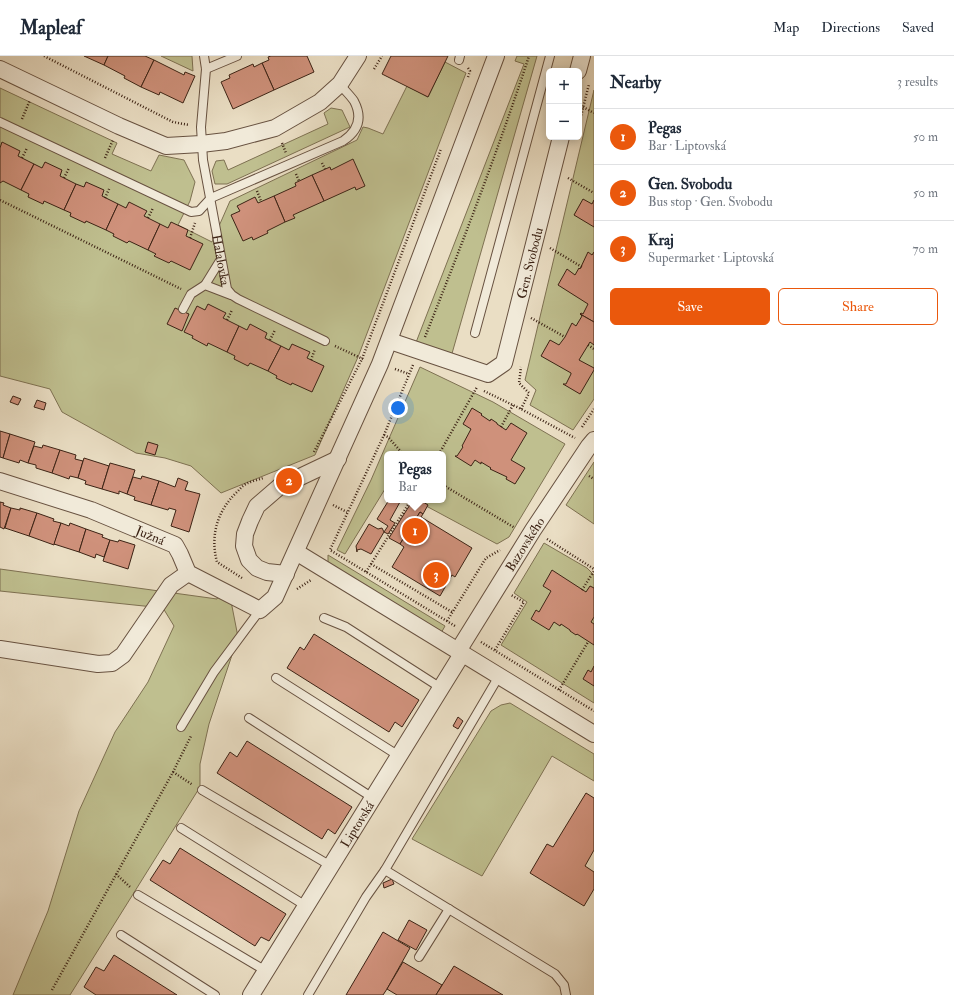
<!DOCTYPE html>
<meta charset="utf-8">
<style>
:root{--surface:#fff;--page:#f6f6f7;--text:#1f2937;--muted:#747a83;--line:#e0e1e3;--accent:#ea580c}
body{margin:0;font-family:"IM FELL Double Pica",serif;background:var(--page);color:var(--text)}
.controls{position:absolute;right:12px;top:12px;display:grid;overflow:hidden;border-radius:6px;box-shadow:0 2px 10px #0003}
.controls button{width:36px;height:36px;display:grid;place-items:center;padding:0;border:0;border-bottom:1px solid var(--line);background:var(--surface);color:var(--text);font:20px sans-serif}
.you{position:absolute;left:398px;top:352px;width:14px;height:14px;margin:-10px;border:3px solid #fff;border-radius:50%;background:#1a73e8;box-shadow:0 0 0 6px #1a73e833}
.badge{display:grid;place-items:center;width:26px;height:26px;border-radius:50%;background:var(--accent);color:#fff;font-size:13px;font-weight:700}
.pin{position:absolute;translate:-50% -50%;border:2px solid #fff;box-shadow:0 1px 4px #0006}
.popup{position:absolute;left:384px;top:395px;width:62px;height:52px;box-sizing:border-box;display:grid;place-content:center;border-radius:6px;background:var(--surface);filter:drop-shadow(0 1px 3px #0005);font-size:13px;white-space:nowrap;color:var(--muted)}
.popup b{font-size:15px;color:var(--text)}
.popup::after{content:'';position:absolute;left:50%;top:100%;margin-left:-8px;border:8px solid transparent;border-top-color:var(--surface)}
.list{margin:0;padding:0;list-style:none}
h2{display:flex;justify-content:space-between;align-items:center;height:52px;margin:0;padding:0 16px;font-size:17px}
h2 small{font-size:13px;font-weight:400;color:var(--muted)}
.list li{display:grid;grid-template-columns:26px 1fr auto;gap:12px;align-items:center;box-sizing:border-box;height:56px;padding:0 16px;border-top:1px solid var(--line)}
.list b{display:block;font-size:15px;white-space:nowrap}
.list p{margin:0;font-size:13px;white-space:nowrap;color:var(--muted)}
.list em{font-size:13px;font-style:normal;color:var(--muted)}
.actions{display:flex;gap:8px;padding:12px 16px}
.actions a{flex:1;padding:9px 0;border:1px solid var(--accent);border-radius:6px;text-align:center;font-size:14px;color:var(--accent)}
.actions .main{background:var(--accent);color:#fff}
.map{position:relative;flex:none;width:594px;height:939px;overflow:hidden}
header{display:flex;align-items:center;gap:24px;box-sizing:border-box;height:56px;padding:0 20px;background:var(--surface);border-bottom:1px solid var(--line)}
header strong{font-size:19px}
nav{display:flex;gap:22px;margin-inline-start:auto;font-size:14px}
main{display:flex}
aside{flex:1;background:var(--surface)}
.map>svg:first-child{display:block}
</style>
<header>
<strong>Mapleaf</strong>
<nav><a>Map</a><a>Directions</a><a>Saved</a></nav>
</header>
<main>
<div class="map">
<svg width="594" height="939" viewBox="0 0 594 939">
<rect width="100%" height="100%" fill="#eadec4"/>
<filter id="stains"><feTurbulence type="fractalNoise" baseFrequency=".005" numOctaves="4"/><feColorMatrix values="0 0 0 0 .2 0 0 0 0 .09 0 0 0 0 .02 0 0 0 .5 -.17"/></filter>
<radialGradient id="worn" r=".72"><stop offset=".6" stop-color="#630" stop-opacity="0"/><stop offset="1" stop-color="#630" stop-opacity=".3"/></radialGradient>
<g fill="#bfbf8f" stroke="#7e7152">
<polygon points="161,0 192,0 193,15"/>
<polygon points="517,0 537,0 451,301 415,289 524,8 515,5"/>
<polygon points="445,6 466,17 358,301 315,399 221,437 191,410 165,402 136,397 62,356 50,333 0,320 0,32 117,87 112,98 151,115 159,99 184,104 195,126 190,145 178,169 212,186 230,145 357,84 363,71 368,72 383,78 407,30 428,41"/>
<polygon points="594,34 594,343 573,374 530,349 536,334 525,324"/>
<polygon points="331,52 342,54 350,71 227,128 215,128 212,115 216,105 224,104 228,114 328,68 324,57"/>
<polygon points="420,311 493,346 565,388 509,481 497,488 415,444 443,444 443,398 387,398 387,433 385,433 345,498 337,494 371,424"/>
<polygon points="594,406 594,468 566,449"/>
<polygon points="544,487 587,512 594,519 594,647 501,589 527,546 514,537"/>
<polygon points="328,499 445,570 440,579 328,507"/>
<polygon points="0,513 217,543 221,535 229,535 238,581 209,668 200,708 200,731 70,939 13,939 48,855 79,755 115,676 148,626 174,570 163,552 0,535"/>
<polygon points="510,647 594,698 594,725 552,700 482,820 412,783 491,655 501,649"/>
</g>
<g fill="#cf917b" stroke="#3c2315">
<polygon points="84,0 108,0 104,9"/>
<polygon points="108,0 145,0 154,4 141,31 124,22 125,20 104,9"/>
<polygon points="271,0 307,0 314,16 274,34 262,7 269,4 268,1"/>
<polygon points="391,0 448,0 428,41 382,18"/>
<polygon points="154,4 184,19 185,16 195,20 183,47 160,36 159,39 141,31"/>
<polygon points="262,7 274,34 233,53 221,26 230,22 229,19 253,8 254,11"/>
<polygon points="2,86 20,95 18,100 34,108 21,134 3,125 0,127 0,92"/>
<polygon points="353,103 365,130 356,134 355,131 324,145 312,119 330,111 331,114"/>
<polygon points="45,106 62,114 60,120 76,128 64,154 44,145 43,148 28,141 29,138 21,134 34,108 42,112"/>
<polygon points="312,119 324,145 293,159 295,162 285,166 274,140 296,130 295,127"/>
<polygon points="86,126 104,134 102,140 118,148 106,174 86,165 85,167 70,160 71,157 64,154 76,128 84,131"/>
<polygon points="274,140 285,166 267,175 268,177 253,184 252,181 243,185 231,159 240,155 237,150 255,141 258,147"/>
<polygon points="583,143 592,148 594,144 594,171 574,159"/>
<polygon points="129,146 147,155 144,160 160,168 148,194 129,185 127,187 113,180 114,178 106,174 118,148 126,152"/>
<polygon points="171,166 188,174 186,180 203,188 190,214 171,205 169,207 154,200 156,198 148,194 160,168 168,172"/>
<polygon points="588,196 592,199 594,196 594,266 580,258 581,257 583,258 588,248 558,229 567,213 575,219 579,212 580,213"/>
<polygon points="208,248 226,257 223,262 239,270 227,296 208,287 207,290 192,282 193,280 184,276 197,250 205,254"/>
<polygon points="175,252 189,258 182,275 167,268"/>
<polygon points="580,258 594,266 594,289 590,286 579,304 594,312 594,314 580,338 563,328 566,328 571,318 571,317 541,300 550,284 559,289 565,281 572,267 576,270 582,260"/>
<polygon points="250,268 267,277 265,282 281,290 268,315 250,307 248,310 234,303 235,300 227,296 239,270 247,274"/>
<polygon points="292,288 310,296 307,302 324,310 312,336 292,327 291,329 276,322 277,320 268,315 281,290 289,294"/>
<polygon points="13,340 21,343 18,349 10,346"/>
<polygon points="37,344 46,347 44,354 34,351"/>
<polygon points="472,352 482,358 481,359 490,365 491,363 497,367 497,368 506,374 511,367 527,377 511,404 525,412 515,428 506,423 507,421 490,413 491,412 481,406 481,408 475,404 471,410 455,400 457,400 463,391 462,390 471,373 463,368"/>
<polygon points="0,375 10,378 3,402 0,401"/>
<polygon points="10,378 35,386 28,407 20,404 19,407 3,402"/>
<polygon points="148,386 158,389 155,399 145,396"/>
<polygon points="43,389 60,394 52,417 36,412 36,409 28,407 34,390 42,392"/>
<polygon points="60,394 76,399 75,403 83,405 78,422 70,420 69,423 52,417"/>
<polygon points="84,402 109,410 102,433 85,428 86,425 78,422"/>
<polygon points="110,407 135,414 127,438 119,435 119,438 102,433"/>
<polygon points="142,420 159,425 151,449 134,444 135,441 127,438 133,421 141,423"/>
<polygon points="178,422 188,426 185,434 200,438 189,476 171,470 176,454 169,452 168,454 151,449 159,425 175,431"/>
<polygon points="389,444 396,444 400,446 390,464 395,467 388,478 384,476 388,470 377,463"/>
<polygon points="413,444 420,444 428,449 423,458 420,456 400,488 389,482"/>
<polygon points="0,446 4,447 3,449 11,452 4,473 0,471"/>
<polygon points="11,452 20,454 20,452 37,457 29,480 5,472"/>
<polygon points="420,456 423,458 421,461 472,492 455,521 452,519 440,540 392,511 404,491 400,488"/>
<polygon points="37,457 54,463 53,465 61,467 54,489 29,480"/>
<polygon points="61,467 69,470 70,467 86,473 79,496 54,488"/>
<polygon points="369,468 378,473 382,472 384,476 371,498 361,493 357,494 357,496 356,490"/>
<polygon points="86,473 103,479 102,481 110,484 104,501 96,498 95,502 79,496"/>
<polygon points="110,484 118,486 119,484 135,489 128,513 103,505"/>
<polygon points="552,514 586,536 590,530 594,532 594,561 591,566 594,568 594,589 577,578 576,579 570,575 570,574 561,568 560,570 554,566 549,574 531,563 536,554 539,556 551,535 543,530"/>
<polygon points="314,578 419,644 402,671 395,666 389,676 287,612 300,591 304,594"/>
<polygon points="594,610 594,630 583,623 588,614 591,616"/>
<polygon points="458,661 463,665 458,673 453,670"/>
<polygon points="247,685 352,751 335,778 328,773 322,783 217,717 230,696 237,701"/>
<polygon points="586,737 594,742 594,794 585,810 594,816 594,833 584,850 530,817 547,788 553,791"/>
<polygon points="180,792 286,858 269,885 261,881 255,890 150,824 163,804 170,808"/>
<polygon points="392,823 394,828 384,832 383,827"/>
<polygon points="409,864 427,874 416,894 398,884"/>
<polygon points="383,876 410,892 387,933 383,939 346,939"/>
<polygon points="114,899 177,939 96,939 84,931 96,911 104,915"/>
<polygon points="403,906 442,929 436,939 397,939 387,933"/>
<polygon points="454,910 503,939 436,939"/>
</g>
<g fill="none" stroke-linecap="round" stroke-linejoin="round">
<defs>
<g id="lane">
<path id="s1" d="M204 0 206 13 201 71 203 104 227 233 232 239 238 243 325 285"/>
<polyline points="459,4 460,0"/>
<polyline points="206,13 237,0"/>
<path d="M0 66 191 156 199 155 211 142 343 85C358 75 363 62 354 45 350 39 344 34 340 28"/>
<polyline points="205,229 221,203"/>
<polyline points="183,253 191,238 205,229 231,239"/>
<polyline points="475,277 550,0"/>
<polyline points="324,562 346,571 441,632"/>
<polyline points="276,622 399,700"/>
<polyline points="249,662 373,742"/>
<polyline points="181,671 214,616 260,554"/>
<polyline points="202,734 331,810"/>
<polyline points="181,772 306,850"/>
<polyline points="385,814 555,918 564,929 566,939"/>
<polyline points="138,839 266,915"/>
<polyline points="121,879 215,939"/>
<polyline points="419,901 449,853"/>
<polyline points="308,939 366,841 385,814 499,620"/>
</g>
<g id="street">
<polyline points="0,13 119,70 166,90 201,88 226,85 275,72 320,46 340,28 358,0"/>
<polyline points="578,15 582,0"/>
<path id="s2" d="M390 285 488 318 504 307 561 81"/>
<path id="s3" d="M0 425 91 454 175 489 180 498 188 517 260 554 275 541 380 308 496 0"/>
<polyline points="296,496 594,678"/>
<polyline points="286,518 267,516 257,512 249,504 244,490 245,478 250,465 257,450 279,431 338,403"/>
<polyline points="0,593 98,608 112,607 123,599 171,529 188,517"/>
<path id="s4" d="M458 595 533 474 589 390 594 384"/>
<path id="s5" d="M251 939 462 598"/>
</g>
</defs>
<use href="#lane" stroke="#685241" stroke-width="10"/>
<use href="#street" stroke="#685241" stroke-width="18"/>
<g stroke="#3c2315" stroke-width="2.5" stroke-dasharray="1 2" stroke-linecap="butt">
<polyline points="44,0 173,66 189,69"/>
<polyline points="468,12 470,15 468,21"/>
<polyline points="374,13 382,0"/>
<polyline points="583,51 594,57"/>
<polyline points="22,63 30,44"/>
<polyline points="579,68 589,28"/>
<polyline points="282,87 286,97"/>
<polyline points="22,102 27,92"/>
<polyline points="105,102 113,84"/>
<polyline points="322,107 325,113"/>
<polyline points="296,118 299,125"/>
<polyline points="64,122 69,112"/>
<polyline points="568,122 594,137"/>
<polyline points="257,135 261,145"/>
<polyline points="105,142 110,131"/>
<polyline points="0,144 181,233"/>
<polyline points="148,162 153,152"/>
<polyline points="190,182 195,167"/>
<polyline points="550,192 582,211"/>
<polyline points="531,262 565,281"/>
<polyline points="227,264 232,254"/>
<path d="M425 281C462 188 498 95 529 0"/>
<polyline points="270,284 275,274"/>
<polyline points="588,289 594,293"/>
<polyline points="335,290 363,303"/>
<polyline points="311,304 315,293"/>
<polyline points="413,309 384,379 330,494 455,570"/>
<polyline points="395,313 409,318"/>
<polyline points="484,335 521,353 575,382"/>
<polyline points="521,353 529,337 519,327 521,311"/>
<polyline points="501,371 513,349"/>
<polyline points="582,371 594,353"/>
<polyline points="384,379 388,381 403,398"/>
<polyline points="314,396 362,303 441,93"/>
<polyline points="439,398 477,331"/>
<polyline points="589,420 594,423"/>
<polyline points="443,429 515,472"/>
<polyline points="333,449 347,456"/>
<polyline points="547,483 594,513"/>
<polyline points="371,508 452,556"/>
<polyline points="366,516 411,444"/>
<path d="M242 522 217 506C210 480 217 455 237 436 240 433 242 430 246 428 251 425 258 424 263 422"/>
<polyline points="297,533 311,524"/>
<polyline points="582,534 594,515"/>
<polyline points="447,565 486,502 500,494"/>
<polyline points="481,586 594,655"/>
<polyline points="495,594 524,546 511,539"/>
<polyline points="559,634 588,586"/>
<polyline points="173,716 193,729"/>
<polyline points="116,818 130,831"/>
<polyline points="52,934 173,716 191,680"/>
</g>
<use href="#lane" stroke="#f1ead9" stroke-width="8"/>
<use href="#street" stroke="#f1ead9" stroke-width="16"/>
</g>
<g text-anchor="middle" stroke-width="3" stroke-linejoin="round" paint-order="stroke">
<g font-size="13" fill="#3c2315" stroke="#f1ead9">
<text dy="5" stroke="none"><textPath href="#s1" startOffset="206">Halalovka</textPath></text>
<text dy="5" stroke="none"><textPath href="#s2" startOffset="226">Gen. Svobodu</textPath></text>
<text dy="5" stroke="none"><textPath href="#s3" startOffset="160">Južná</textPath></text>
<text dy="5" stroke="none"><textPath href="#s4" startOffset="126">Bazovského</textPath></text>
<text dy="5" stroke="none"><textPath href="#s5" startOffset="201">Liptovská</textPath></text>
</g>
</g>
<rect width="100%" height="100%" filter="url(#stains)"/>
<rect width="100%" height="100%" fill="url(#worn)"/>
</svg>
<div class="controls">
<button>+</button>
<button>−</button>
</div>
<div class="you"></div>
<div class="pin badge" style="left:415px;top:475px">1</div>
<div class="popup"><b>Pegas</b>Bar</div>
<div class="pin badge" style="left:289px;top:425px">2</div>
<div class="pin badge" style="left:436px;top:519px">3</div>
</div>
<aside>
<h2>Nearby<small>3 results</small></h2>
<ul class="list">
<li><span class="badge">1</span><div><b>Pegas</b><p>Bar · Liptovská</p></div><em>50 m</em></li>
<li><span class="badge">2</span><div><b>Gen. Svobodu</b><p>Bus stop · Gen. Svobodu</p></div><em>50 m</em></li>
<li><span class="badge">3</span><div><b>Kraj</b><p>Supermarket · Liptovská</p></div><em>70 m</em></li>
</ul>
<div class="actions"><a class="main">Save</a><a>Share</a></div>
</aside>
</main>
